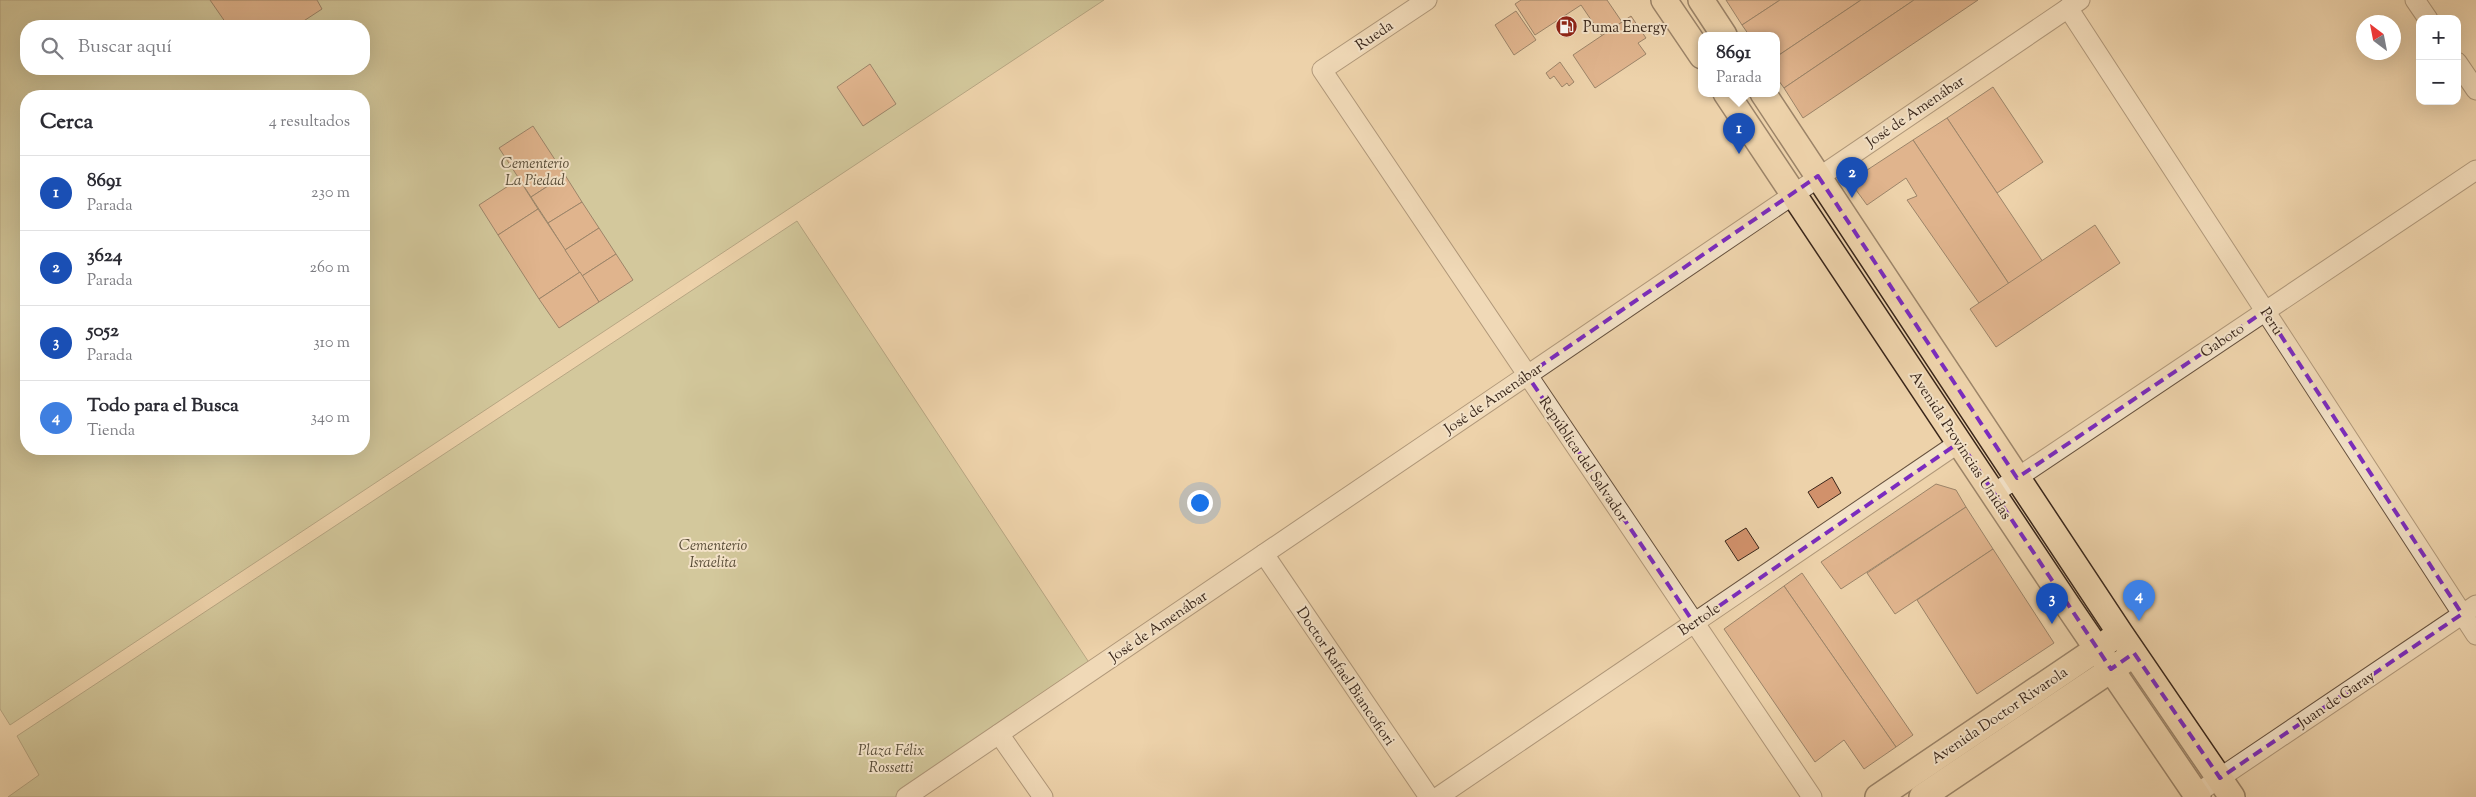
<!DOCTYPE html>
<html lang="es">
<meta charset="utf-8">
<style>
:root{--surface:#fff;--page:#f7f7f7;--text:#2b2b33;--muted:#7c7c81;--line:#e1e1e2;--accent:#8f2418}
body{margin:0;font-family:"Sorts Mill Goudy",serif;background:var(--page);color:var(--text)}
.controls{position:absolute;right:15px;top:15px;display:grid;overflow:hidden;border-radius:10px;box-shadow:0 5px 20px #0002}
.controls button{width:45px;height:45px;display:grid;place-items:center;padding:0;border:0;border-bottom:1px solid var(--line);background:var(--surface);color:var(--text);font:25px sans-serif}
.compass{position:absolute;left:2356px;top:15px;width:45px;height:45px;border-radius:50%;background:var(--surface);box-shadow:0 5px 20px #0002;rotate:328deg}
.you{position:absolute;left:1199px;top:502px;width:18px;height:18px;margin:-12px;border:4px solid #fff;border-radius:50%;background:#1a73e8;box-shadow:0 0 0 8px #1a73e833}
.badge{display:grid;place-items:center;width:32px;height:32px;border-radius:50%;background:var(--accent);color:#fff;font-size:16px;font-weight:700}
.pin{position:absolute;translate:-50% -41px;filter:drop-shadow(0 1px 2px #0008)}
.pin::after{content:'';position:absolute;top:26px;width:18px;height:15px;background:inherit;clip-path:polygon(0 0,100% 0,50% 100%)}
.popup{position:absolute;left:1698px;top:32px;width:82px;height:65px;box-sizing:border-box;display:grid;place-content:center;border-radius:10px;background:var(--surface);filter:drop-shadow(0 1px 4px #0005);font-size:16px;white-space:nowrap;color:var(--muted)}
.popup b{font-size:19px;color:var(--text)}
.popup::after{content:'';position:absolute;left:50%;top:100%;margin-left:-10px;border:10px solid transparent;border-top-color:var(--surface)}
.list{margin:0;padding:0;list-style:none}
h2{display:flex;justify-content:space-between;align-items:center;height:65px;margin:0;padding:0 20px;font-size:21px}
h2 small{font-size:16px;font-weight:400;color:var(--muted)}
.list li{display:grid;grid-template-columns:32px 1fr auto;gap:15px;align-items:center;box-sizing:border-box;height:75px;padding:0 20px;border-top:1px solid var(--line)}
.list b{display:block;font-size:19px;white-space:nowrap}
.list p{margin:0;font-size:16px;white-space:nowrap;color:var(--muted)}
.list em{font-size:16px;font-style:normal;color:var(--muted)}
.icon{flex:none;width:28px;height:28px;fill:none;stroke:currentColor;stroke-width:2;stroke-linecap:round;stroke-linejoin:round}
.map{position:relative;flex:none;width:2476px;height:797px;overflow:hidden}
.search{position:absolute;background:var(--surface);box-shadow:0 5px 20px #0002;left:20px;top:20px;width:350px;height:55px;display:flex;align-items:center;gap:12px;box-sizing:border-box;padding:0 18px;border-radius:20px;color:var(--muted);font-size:19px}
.panel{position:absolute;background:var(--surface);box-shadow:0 5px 20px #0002;left:20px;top:90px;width:350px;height:365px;border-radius:20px}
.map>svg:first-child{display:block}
</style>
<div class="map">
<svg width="2476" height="797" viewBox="0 0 2476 797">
<rect width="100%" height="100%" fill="#edd2aa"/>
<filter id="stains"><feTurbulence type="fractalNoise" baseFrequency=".004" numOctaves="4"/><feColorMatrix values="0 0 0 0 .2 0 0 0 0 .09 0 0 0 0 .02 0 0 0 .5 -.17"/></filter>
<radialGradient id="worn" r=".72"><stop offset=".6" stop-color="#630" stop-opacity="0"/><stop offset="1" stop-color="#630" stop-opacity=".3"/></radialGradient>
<g fill="#b4bd8c" stroke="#777254" fill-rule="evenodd">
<path d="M0 0H1104L10 725 0 709ZM26 26H364V69H26ZM26 96H364V449H26Z"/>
<polygon points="797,221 1092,667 900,797 8,797 39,775 17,736"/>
</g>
<g fill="#d1916b" stroke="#3a271b">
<polygon points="210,0 317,0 322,9 296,26 228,26"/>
<polygon points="1521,0 1607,0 1622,22 1602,36 1581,5 1535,35 1515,4"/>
<polygon points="1726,0 1780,0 1742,25"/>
<polygon points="1780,0 1861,0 1776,57 1776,35 1749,35 1742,25"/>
<polygon points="1861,0 1914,0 1784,88 1776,77 1776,57"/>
<polygon points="1914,0 1978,0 1803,118 1784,88"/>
<polygon points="1516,11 1536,40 1514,55 1495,25"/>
<polygon points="1631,16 1646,38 1638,43 1646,54 1595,88 1573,55"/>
<polygon points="1560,62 1574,82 1569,86 1567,83 1562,87 1554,76 1550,79 1546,73"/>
<polygon points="870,64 896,104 863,126 837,87"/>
<polygon points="1993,87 2043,162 1997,193 1947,118"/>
<polygon points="1947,118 2043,262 2009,284 1913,140"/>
<polygon points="533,126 565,175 531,197 499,148"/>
<polygon points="1913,140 2009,284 1979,303 1907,200 1917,196 1906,178 1867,205 1856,190 1861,174"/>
<polygon points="565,175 582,202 548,223 531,197"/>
<polygon points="519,179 538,209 498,235 479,205"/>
<polygon points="582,202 599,228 565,250 548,223"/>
<polygon points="538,209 580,272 539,299 498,235"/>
<polygon points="2095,225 2120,263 1996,347 1970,309"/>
<polygon points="599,228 616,254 582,276 565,250"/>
<polygon points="616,254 633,280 599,302 582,276"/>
<polygon points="580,272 599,302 559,328 539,299"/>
<polygon points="1832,477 1841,493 1818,508 1808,492"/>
<polygon points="1936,484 1956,490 1966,507 1841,589 1821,562"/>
<polygon points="1966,507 1993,549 1895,614 1867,573"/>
<polygon points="1746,528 1759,548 1738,561 1725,541"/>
<polygon points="1993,549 2054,643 1977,694 1917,600"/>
<polygon points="1802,573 1913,735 1896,747 1784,586"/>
<polygon points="1784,586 1896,747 1864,769 1844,740 1815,762 1724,629"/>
</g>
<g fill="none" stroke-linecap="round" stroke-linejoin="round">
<defs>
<g id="minor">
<polyline points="1427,0 1322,70 1812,797"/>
<polyline points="2415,0 2428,19"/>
<polyline points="2068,8 2476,635"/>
<polyline points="2457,62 2476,90"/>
<polyline points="1993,494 2476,170"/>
<polyline points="1264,554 1429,797"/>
<polyline points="999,734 1043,797"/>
<polyline points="2196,794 2476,605"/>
<polyline points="906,797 2080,0"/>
<polyline points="1438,797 1960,442"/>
</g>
<g id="major">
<polyline points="1664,0 1702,56"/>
<polyline points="1701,0 1724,35"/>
<polyline points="1726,93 2070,609 2198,797"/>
<polyline points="1763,93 2120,633 2232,797"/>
<polyline points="1878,797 2110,640"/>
<polyline points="1922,797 2124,661"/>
</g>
</defs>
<use href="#minor" stroke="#67523f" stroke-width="21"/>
<use href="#major" stroke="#3a271b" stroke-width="28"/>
<use href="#minor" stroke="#f3e2c8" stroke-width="19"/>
<use href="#major" stroke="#edd2aa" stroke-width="25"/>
</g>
<path d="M0 0H2476V797H0ZM1818 176 2017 478 2265 311 2462 614 2220 778 2134 653 2111 669 1960 442 1694 623 1527 375Z" fill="#edd2aa" fill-opacity=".55" fill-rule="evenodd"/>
<path fill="none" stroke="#7b2cbf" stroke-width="4" stroke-dasharray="10 6" stroke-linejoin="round" d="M1818 176 2017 478 2265 311 2462 614 2220 778 2134 653 2111 669 1960 442 1694 623 1527 375Z"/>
<defs>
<symbol id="fuel-disc" viewBox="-11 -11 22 22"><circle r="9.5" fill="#8f2418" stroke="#f3e2c8"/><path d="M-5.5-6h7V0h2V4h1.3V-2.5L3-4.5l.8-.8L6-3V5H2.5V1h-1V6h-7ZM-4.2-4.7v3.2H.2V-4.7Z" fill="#fff"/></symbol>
</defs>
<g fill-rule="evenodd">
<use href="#fuel-disc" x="1554" y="14" width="25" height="25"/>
</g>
<g text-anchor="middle" stroke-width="4" stroke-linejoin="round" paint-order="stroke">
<g font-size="15" fill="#3a271b" stroke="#f3e2c8" text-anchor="start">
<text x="1583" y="32">Puma Energy</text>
</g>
<g font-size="15" fill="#3a271b" stroke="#f3e2c8">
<text transform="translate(1374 35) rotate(-34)" y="5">Rueda</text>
<text transform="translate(1915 111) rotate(-34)" y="5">José de Amenábar</text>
<text transform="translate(2272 321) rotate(57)" y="5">Perú</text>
<text transform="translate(2222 340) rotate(-34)" y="5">Gaboto</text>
<text transform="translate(1493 398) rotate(-34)" y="5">José de Amenábar</text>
<text transform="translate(1961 445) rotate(57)" y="5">Avenida Provincias Unidas</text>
<text transform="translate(1584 459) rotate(56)" y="5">República del Salvador</text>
<text transform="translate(1699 619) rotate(-34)" y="5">Bertole</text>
<text transform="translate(1158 626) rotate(-34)" y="5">José de Amenábar</text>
<text transform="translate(1346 676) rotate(56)" y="5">Doctor Rafael Biancofiori</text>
<text transform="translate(2336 699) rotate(-34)" y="5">Juan de Garay</text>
<text transform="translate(1999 715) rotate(-34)" y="5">Avenida Doctor Rivarola</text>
</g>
<g font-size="15" font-style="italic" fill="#584c37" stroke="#f3e2c8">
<text x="535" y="168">Cementerio<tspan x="535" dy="17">La Piedad</tspan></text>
<text x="713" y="550">Cementerio<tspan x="713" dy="17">Israelita</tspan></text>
<text x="891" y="755">Plaza Félix<tspan x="891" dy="17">Rossetti</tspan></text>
</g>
</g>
<rect width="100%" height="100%" filter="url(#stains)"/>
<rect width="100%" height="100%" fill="url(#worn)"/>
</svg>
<div class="controls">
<button>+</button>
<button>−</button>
</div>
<svg class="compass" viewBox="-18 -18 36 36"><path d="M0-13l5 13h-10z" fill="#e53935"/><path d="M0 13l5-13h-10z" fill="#7c7c81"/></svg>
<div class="you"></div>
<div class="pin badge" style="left:1739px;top:154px;background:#1a4fb4">1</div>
<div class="popup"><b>8691</b>Parada</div>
<div class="pin badge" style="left:1852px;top:198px;background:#1a4fb4">2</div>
<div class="pin badge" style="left:2052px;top:624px;background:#1a4fb4">3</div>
<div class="pin badge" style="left:2139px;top:621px;background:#3f7fe0">4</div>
<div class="search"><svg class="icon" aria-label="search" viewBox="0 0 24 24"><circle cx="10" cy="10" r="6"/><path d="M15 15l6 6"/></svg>Buscar aquí</div>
<section class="panel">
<h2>Cerca<small>4 resultados</small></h2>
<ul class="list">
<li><span class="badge" style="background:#1a4fb4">1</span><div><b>8691</b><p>Parada</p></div><em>230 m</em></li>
<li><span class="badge" style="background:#1a4fb4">2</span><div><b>3624</b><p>Parada</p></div><em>260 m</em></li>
<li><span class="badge" style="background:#1a4fb4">3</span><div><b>5052</b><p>Parada</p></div><em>310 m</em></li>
<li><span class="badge" style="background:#3f7fe0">4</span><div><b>Todo para el Busca</b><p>Tienda</p></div><em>340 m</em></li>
</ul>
</section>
</div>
